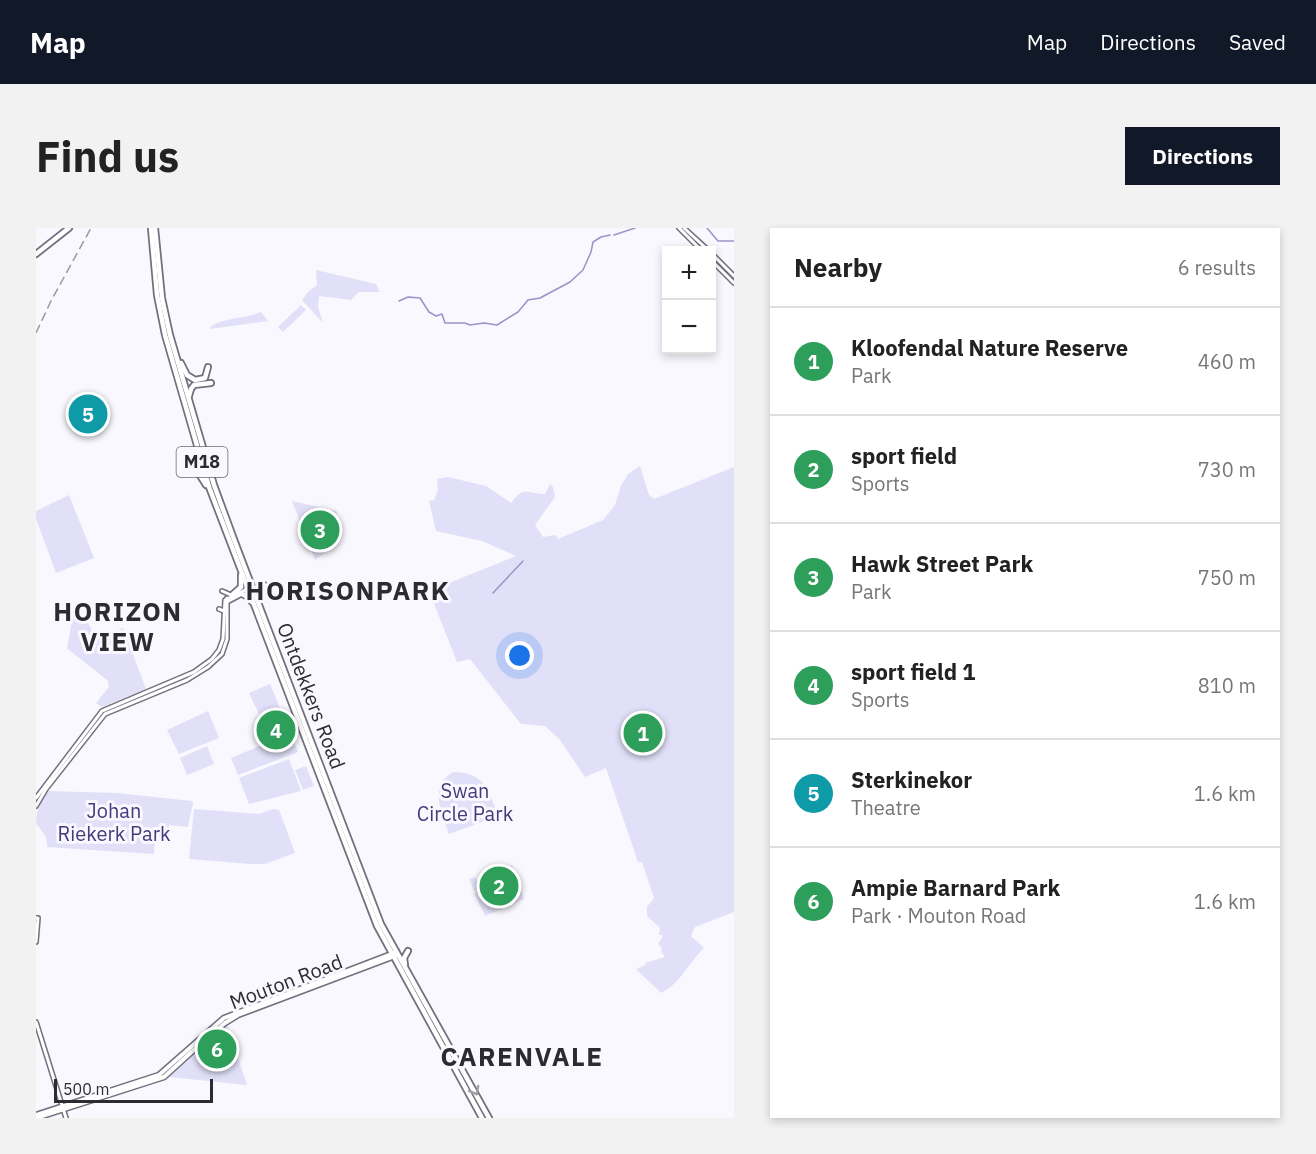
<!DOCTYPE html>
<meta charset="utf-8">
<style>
:root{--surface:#fff;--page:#f2f2f2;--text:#222;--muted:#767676;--line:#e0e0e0;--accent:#111827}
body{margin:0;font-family:"IBM Plex Sans",sans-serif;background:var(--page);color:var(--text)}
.controls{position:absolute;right:18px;top:18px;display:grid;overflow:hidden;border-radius:0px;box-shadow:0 3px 9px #0003}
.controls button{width:54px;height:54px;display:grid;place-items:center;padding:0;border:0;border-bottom:2px solid var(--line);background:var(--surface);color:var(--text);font:30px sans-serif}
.scale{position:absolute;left:18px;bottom:15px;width:159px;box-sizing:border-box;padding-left:6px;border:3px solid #2c2b31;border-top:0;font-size:16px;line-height:21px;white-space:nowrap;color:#2c2b31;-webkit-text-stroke:4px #f8f8fe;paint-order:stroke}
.you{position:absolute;left:484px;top:428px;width:21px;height:21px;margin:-15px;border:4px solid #fff;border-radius:50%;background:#1a73e8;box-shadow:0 0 0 9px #1a73e833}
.badge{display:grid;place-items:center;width:39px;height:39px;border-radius:50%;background:var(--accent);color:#fff;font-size:20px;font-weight:700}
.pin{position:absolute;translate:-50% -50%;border:3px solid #fff;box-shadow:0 2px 6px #0006}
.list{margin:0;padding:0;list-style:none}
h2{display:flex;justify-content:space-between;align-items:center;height:78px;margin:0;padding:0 24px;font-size:26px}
h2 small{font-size:20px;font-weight:400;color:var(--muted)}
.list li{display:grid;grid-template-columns:39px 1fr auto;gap:18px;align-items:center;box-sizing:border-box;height:108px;padding:0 24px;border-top:2px solid var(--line)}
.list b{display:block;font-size:22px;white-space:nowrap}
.list p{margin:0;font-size:20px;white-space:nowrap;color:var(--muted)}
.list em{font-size:20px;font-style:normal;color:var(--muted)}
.map{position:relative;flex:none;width:698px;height:890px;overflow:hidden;border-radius:0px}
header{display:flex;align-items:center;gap:36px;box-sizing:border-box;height:84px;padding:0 30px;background:var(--accent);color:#fff}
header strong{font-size:28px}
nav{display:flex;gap:33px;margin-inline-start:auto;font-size:21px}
.intro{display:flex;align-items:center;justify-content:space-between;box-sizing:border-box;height:144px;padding:0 36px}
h1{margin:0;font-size:42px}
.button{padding:15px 27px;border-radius:0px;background:var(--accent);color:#fff;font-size:21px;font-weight:700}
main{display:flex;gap:36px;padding:0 36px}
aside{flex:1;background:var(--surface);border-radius:0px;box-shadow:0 3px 9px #0003}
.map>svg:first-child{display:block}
</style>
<header>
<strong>Map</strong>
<nav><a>Map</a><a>Directions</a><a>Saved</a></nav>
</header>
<div class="intro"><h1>Find us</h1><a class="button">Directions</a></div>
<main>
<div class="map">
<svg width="698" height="890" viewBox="0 0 698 890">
<rect width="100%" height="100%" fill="#f8f8fe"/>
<g fill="#e1e0f8">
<polygon points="280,42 340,56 344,64 323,64 315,72 283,68 282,79 287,95 266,72 272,64 281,57"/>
<polygon points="265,77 270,82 247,104 242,99"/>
<path d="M225 84 232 93 174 101 175 98C190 89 209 91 225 84Z"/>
<path d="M604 238 613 267 618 271 698 239V684L659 699 655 708 668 720C650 738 645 755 625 765L600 741 610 737 609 735 629 729 625 723 626 720 622 716 626 710V707H623L624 700 611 688V679L618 670 606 634H602L570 540 549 549 524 512 509 498 485 496 434 431 421 434 393 363 480 328 446 313 400 303 393 273 398 272 402 262 401 251 412 249 450 258 475 275C488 257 491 266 509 266L514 256 517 259 519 269 499 297 507 309 520 307 522 311 567 292 579 277 585 258 592 246Z"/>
<polygon points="33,267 58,330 20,345 0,291 0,283"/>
<polygon points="256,273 301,283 300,317 279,332"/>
<polygon points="48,387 60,410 87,400 110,461 66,479 60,475 73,459 72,453 31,420 37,388"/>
<polygon points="234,456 262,524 202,547 195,530 233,514 219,491 223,486 213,465"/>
<polygon points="172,483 183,510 143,526 131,502"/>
<polygon points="171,518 178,536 151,547 144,530"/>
<polygon points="253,531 265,563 213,576 203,550"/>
<polygon points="270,538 278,558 267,562 259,542"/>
<path d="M417 544C448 544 453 562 462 588L413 606C406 585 392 559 417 544Z"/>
<path d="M11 563 81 565 156 573 157 575 152 599 133 597 132 610H119L118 626 11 619C12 605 3 603 0 594 0 582 6 572 11 563Z"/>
<polygon points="158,581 223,586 237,581 243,582 259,625 229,636 215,636 153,631"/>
<polygon points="476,637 488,671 449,688 438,665 442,662 438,663 433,651 439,649 442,654 442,650"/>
<polygon points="191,796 211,857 134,849 134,847"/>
</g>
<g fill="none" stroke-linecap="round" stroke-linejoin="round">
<g stroke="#9994c8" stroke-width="1.5">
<polyline points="671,0 682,13 698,13"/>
<polyline points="578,7 599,0"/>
<polyline points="363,73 372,69 384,70 393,84 400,88 406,86 409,95 429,95 434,97 448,95 461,97 482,84 492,72 504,70 534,54 547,42 555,24 557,14 565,9 574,7"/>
<polyline points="457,365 487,333"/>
</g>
<defs>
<g id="tertiary">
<polyline points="643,0 665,22"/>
<polyline points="648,0 672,22"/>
<polyline points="676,26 698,48"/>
<polyline points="676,33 698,55"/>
<polyline points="186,363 195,367"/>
<polyline points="191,374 206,366"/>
<polyline points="183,381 188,383"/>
<polyline points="0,570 66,483 158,444 176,431 183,422 187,411 189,372 211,361"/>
<polyline points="0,578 10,561 69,486 151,452 172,439 186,426 191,411 191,370"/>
<polyline points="0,690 2,690 0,714"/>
<polyline points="0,794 30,890"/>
</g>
<g id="secondary">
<polyline points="0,887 123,847 188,790 358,725"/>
<polyline points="0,890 128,849 171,810 189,795 202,787 359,728"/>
</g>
<g id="primary">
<polyline points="115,0 121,67 129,107 173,259 341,698 446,890"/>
<polyline points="119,0 126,70 134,107 178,257 199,314 345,696 453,890"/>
<polyline points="0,26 33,0"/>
<polyline points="145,135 151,147 159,152 169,150 172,139"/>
<polyline points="153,168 155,161 158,157 175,155"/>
<polyline points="153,241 163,246 170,257"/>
<polyline points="206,366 212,369 216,374"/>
<polyline points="196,367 205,359 205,347"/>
<polyline points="222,367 228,357"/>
<polyline points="369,737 368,730 372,723"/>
</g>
</defs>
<use href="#tertiary" stroke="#71707e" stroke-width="6"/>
<use href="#secondary" stroke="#71707e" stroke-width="7"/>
<use href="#primary" stroke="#71707e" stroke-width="8"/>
<use href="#tertiary" stroke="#fff" stroke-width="3"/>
<use href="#secondary" stroke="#fff" stroke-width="4"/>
<use href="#primary" stroke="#fff" stroke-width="4.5"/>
<polyline stroke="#99999f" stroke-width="1.5" stroke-dasharray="9 4.5" stroke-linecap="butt" points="0,105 15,73 55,0"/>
</g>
<defs><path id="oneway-chevron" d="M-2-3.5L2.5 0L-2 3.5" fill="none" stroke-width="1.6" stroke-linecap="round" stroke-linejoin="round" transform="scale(1.5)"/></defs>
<use stroke="#a0a0a2" href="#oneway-chevron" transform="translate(439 863) rotate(62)"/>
<g text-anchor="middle" stroke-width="6" stroke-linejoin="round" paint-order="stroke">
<rect fill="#f8f8fe" stroke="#69686e" stroke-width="1.5" x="140.5" y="219" width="51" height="30" rx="4.5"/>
<g font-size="18" font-weight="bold" fill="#2c2b31">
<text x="166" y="240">M18</text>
</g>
<g font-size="20" fill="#2c2b31" stroke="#f8f8fe">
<text transform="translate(275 468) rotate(69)" y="7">Ontdekkers Road</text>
<text transform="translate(250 754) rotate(-21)" y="7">Mouton Road</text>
</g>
<g font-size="20" fill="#463a7b" stroke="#f8f8fe">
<text x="429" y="570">Swan<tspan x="429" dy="23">Circle Park</tspan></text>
<text x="78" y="590">Johan<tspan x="78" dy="23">Riekerk Park</tspan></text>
</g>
<g font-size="26" font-weight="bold" letter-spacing="1.5" fill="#2c2b31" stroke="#f8f8fe">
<text x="312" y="372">HORISONPARK</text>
<text x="82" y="393">HORIZON<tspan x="82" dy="30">VIEW</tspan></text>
<text x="486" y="838">CARENVALE</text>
</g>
</g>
</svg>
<div class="controls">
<button>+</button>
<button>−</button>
</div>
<div class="scale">500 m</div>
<div class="you"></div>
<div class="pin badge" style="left:607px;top:505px;background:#2e9e5b">1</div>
<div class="pin badge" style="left:463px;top:658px;background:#2e9e5b">2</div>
<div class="pin badge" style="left:284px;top:302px;background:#2e9e5b">3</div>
<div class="pin badge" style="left:240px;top:502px;background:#2e9e5b">4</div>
<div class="pin badge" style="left:52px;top:186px;background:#0f9aa8">5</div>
<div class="pin badge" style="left:181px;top:821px;background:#2e9e5b">6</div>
</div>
<aside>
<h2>Nearby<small>6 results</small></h2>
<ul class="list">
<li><span class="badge" style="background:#2e9e5b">1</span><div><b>Kloofendal Nature Reserve</b><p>Park</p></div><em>460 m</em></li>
<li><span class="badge" style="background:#2e9e5b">2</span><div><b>sport field</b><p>Sports</p></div><em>730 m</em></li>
<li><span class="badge" style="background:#2e9e5b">3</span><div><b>Hawk Street Park</b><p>Park</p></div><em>750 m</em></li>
<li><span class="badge" style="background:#2e9e5b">4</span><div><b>sport field 1</b><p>Sports</p></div><em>810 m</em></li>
<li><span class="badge" style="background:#0f9aa8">5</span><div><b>Sterkinekor</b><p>Theatre</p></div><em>1.6 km</em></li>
<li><span class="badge" style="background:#2e9e5b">6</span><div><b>Ampie Barnard Park</b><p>Park · Mouton Road</p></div><em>1.6 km</em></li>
</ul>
</aside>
</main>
